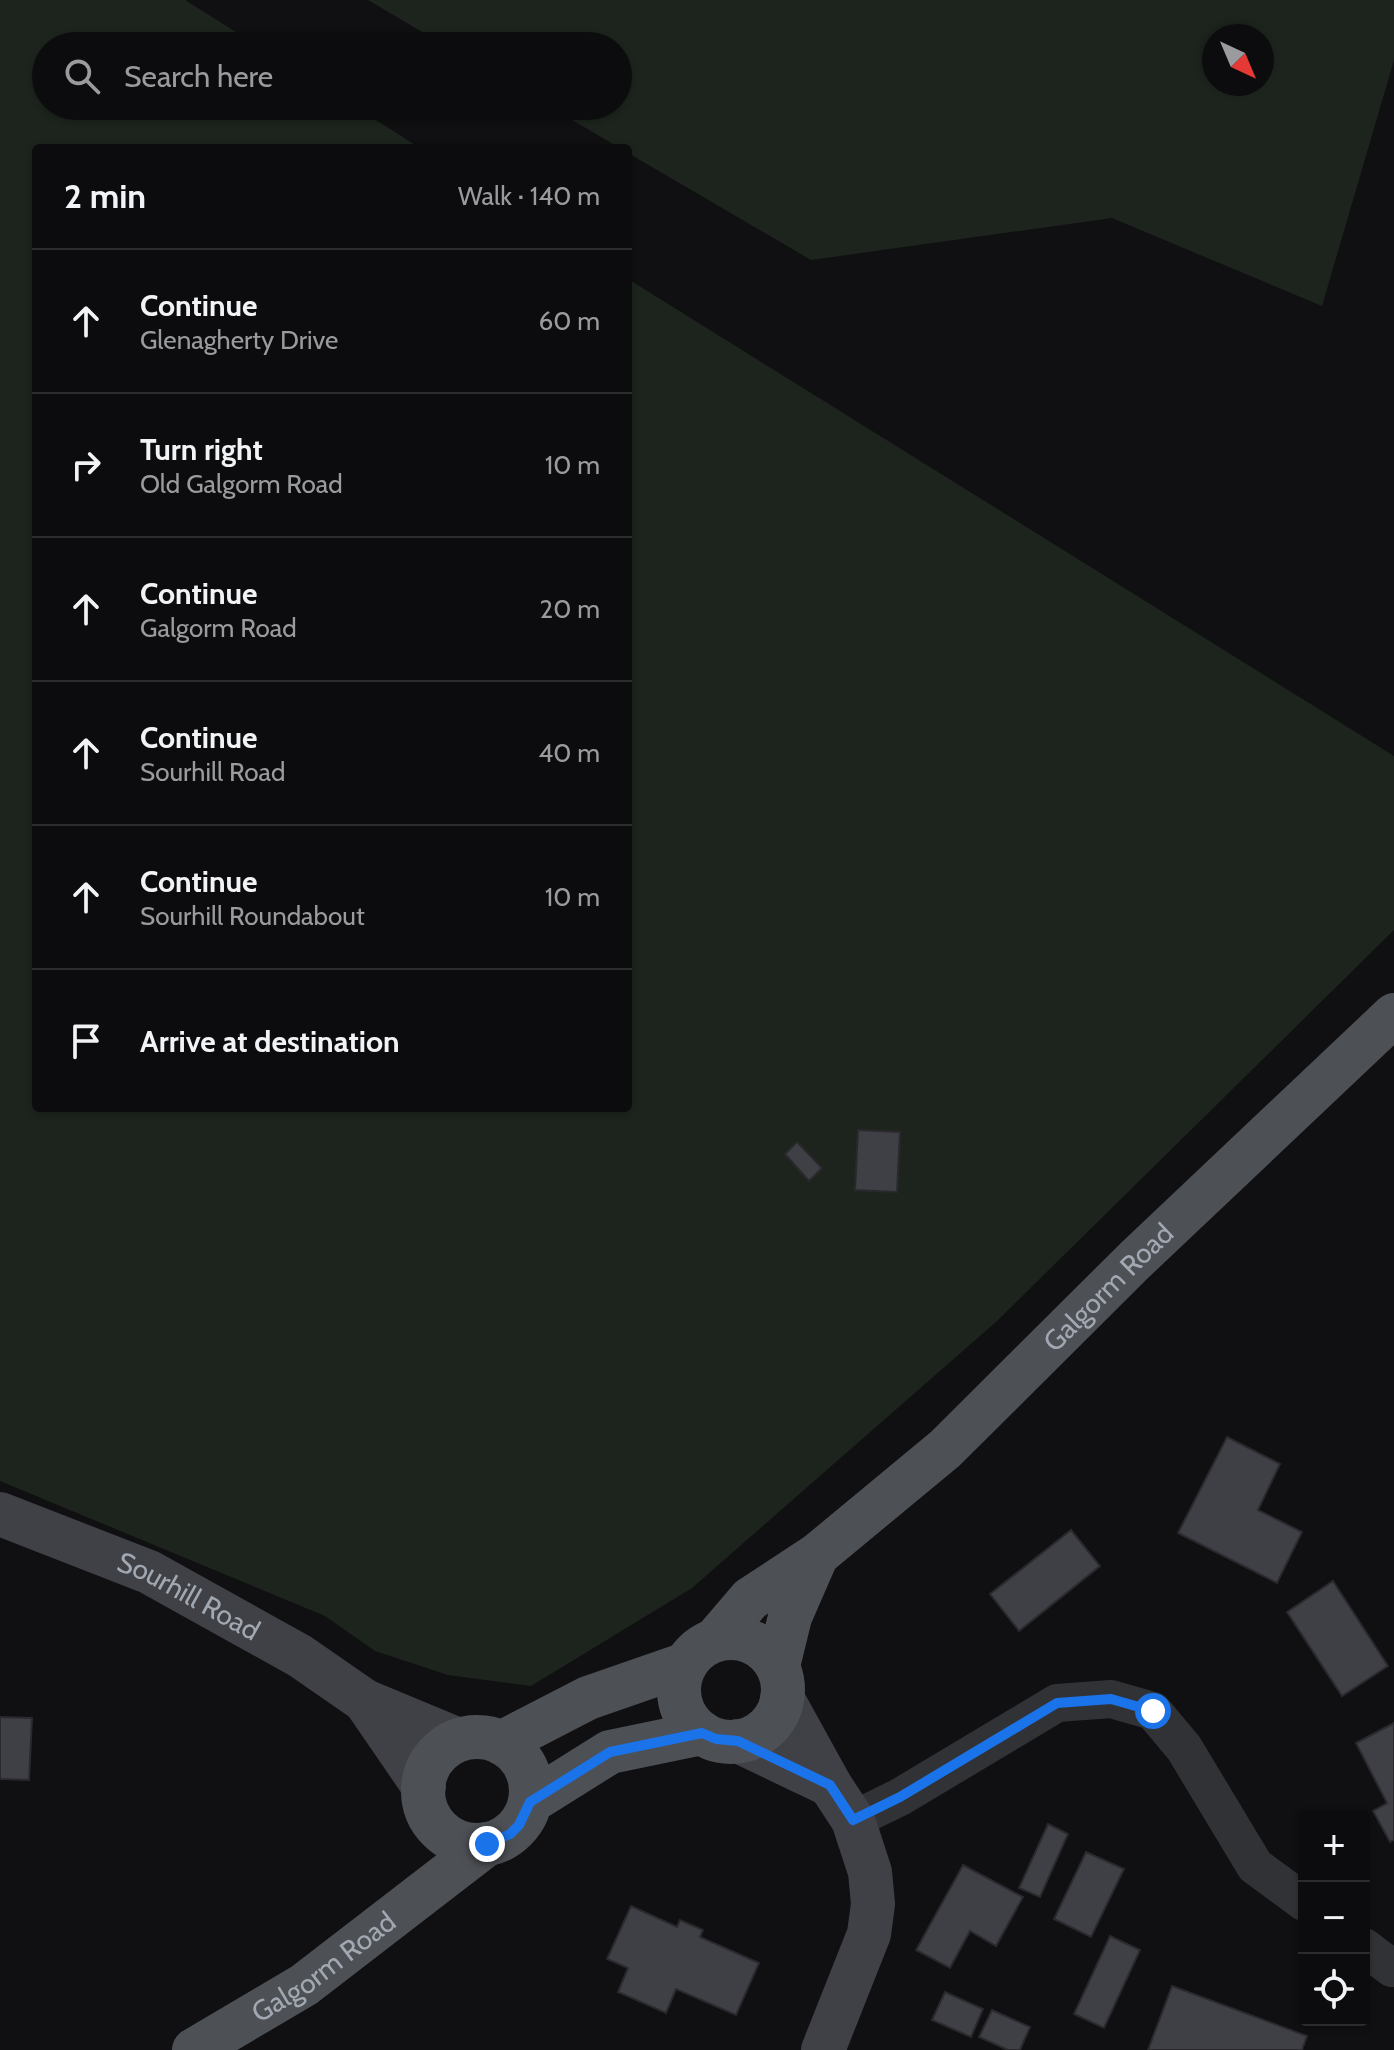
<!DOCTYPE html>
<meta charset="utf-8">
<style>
:root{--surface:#0c0c0e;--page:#151517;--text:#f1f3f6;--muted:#9a9b9e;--line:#2c2c2e}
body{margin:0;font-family:Cabin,sans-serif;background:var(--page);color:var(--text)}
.controls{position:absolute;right:24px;bottom:24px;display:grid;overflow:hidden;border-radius:8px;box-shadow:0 2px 6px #0004}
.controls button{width:72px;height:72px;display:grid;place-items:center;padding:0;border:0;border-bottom:2px solid var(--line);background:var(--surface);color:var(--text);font:40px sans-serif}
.compass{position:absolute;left:1202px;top:24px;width:72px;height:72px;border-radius:50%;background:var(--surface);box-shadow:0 2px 6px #0004;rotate:136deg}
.stop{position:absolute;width:24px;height:24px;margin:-18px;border:6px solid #1a73e8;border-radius:50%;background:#fff}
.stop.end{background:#1a73e8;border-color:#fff;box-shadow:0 2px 8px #0008}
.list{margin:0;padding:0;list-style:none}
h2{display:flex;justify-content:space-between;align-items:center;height:104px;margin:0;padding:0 32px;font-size:34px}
h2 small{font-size:26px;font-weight:400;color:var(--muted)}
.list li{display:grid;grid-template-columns:52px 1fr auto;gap:24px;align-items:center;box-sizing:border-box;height:144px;padding:0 32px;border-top:2px solid var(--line)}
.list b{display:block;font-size:30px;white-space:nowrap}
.list p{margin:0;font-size:26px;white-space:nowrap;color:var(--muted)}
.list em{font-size:26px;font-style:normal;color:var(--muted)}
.icon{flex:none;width:44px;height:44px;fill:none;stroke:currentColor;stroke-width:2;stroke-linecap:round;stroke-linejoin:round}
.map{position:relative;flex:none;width:1394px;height:2050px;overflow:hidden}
.search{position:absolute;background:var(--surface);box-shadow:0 2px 6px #0004;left:32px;top:32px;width:600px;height:88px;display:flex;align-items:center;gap:20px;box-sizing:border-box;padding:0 28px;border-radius:44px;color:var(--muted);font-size:30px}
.panel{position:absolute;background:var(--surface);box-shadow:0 2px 6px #0004;left:32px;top:144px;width:600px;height:968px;border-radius:8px}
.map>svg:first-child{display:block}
</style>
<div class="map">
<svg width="1394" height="2050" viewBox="0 0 1394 2050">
<rect width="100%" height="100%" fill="#101012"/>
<g fill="#1d241d" fill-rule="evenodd">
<polygon points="0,0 185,0 258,46 46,46 46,106 354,106 420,148 36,148 36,1108 628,1108 628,279 1394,756 1394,930 997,1321 692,1588 531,1686 448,1675 375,1651 325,1616 0,1481"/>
<path d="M368 0H1394V60L1322 306 1112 218 811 260 628 153V148H620L548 106H618V46H446ZM1214 36H1262V84H1214Z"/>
</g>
<g fill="#3f4045" stroke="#2a2a2e" stroke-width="2">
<polygon points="858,1130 900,1132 897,1192 855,1190"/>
<polygon points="797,1142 822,1168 809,1181 785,1154"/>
<polygon points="1227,1437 1280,1464 1258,1510 1302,1532 1277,1583 1178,1533"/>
<polygon points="1071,1530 1100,1566 1019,1631 990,1594"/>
<polygon points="1333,1581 1388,1666 1342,1696 1287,1612"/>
<polygon points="0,1717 32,1718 29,1780 0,1779"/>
<polygon points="1394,1723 1394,1840 1390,1842 1373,1811 1387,1803 1356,1743"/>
<polygon points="1048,1824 1068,1834 1040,1897 1019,1888"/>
<polygon points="1086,1852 1124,1869 1091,1937 1054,1919"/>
<polygon points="963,1865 1023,1897 996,1946 970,1931 950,1968 916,1950"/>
<polygon points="631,1906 677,1927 680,1920 703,1930 700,1937 759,1963 736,2015 676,1989 666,2013 618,1992 628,1968 607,1959"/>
<polygon points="1110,1936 1140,1950 1104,2028 1074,2014"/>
<polygon points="1172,1986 1307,2036 1302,2050 1148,2050"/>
<polygon points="945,1992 983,2009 971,2037 932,2020"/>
<polygon points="992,2010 1030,2027 1020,2050 1008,2050 979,2037"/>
</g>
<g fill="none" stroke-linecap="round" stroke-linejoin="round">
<g stroke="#313236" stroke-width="38">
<polyline points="853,1820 900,1797 1057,1703 1111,1699 1153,1711 1184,1748 1255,1866 1304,1902"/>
<polyline points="1364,1947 1392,1968"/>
</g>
<g stroke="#3f4146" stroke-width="44">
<path id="s1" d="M0 1514 149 1572 300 1656 365 1701 459 1740"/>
<polyline points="782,1698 830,1785 853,1820 870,1872 873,1904 869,1934 823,2050"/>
<polyline points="365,1701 424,1787"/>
<polyline points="738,1741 830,1785"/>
</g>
<g stroke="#4d5055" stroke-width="44">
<circle cx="731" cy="1690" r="52"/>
<path id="s2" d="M715 1640 750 1599 817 1555 945 1449 1135 1260 1394 1015"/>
<polyline points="778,1666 790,1617 817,1555"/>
<circle cx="477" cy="1791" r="54"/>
<polyline points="501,1743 588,1698 686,1664"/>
<polyline points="530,1802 610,1752 702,1733"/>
<path id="s3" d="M194 2050 304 1985 487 1844"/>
</g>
</g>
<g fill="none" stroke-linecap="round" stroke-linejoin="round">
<polyline stroke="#1a73e8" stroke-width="10" points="487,1844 510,1834 519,1825 530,1802 610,1752 702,1733 716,1739 738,1741 830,1785 853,1820 900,1797 1057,1703 1111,1699 1153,1711"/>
</g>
<g text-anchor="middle" stroke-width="7" stroke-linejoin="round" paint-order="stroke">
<g font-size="28" fill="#a2a8b2" stroke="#0b0b0d">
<text dy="10" stroke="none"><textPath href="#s2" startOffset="530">Galgorm Road</textPath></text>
<text dy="10" stroke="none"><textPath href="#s1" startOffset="206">Sourhill Road</textPath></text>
<text dy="10" stroke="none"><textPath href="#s3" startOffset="154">Galgorm Road</textPath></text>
</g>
</g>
</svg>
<div class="controls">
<button>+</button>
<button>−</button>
<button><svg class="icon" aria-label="locate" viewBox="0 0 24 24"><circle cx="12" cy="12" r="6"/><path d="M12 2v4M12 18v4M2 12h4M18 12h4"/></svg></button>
</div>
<svg class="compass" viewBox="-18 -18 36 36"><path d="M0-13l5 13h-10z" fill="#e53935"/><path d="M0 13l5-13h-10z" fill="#9a9b9e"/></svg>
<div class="stop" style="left:1153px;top:1711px"></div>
<div class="stop end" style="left:487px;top:1844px"></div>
<div class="search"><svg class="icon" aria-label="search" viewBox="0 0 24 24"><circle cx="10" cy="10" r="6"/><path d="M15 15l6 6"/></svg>Search here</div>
<section class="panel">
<h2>2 min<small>Walk · 140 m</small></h2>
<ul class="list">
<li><svg class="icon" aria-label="ahead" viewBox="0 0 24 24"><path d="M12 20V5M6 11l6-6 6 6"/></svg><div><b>Continue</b><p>Glenagherty Drive</p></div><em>60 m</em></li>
<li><svg class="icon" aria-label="right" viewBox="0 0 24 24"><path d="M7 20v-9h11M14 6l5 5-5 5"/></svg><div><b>Turn right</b><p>Old Galgorm Road</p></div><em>10 m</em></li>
<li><svg class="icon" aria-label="ahead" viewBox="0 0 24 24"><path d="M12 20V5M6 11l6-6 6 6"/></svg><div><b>Continue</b><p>Galgorm Road</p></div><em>20 m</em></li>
<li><svg class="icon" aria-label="ahead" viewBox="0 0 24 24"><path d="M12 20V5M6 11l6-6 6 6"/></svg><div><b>Continue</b><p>Sourhill Road</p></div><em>40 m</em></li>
<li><svg class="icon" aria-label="ahead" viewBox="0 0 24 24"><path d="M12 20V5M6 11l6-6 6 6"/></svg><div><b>Continue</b><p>Sourhill Roundabout</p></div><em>10 m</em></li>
<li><svg class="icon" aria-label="arrive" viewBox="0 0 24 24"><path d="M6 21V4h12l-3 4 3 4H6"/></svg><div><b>Arrive at destination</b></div></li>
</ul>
</section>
</div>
